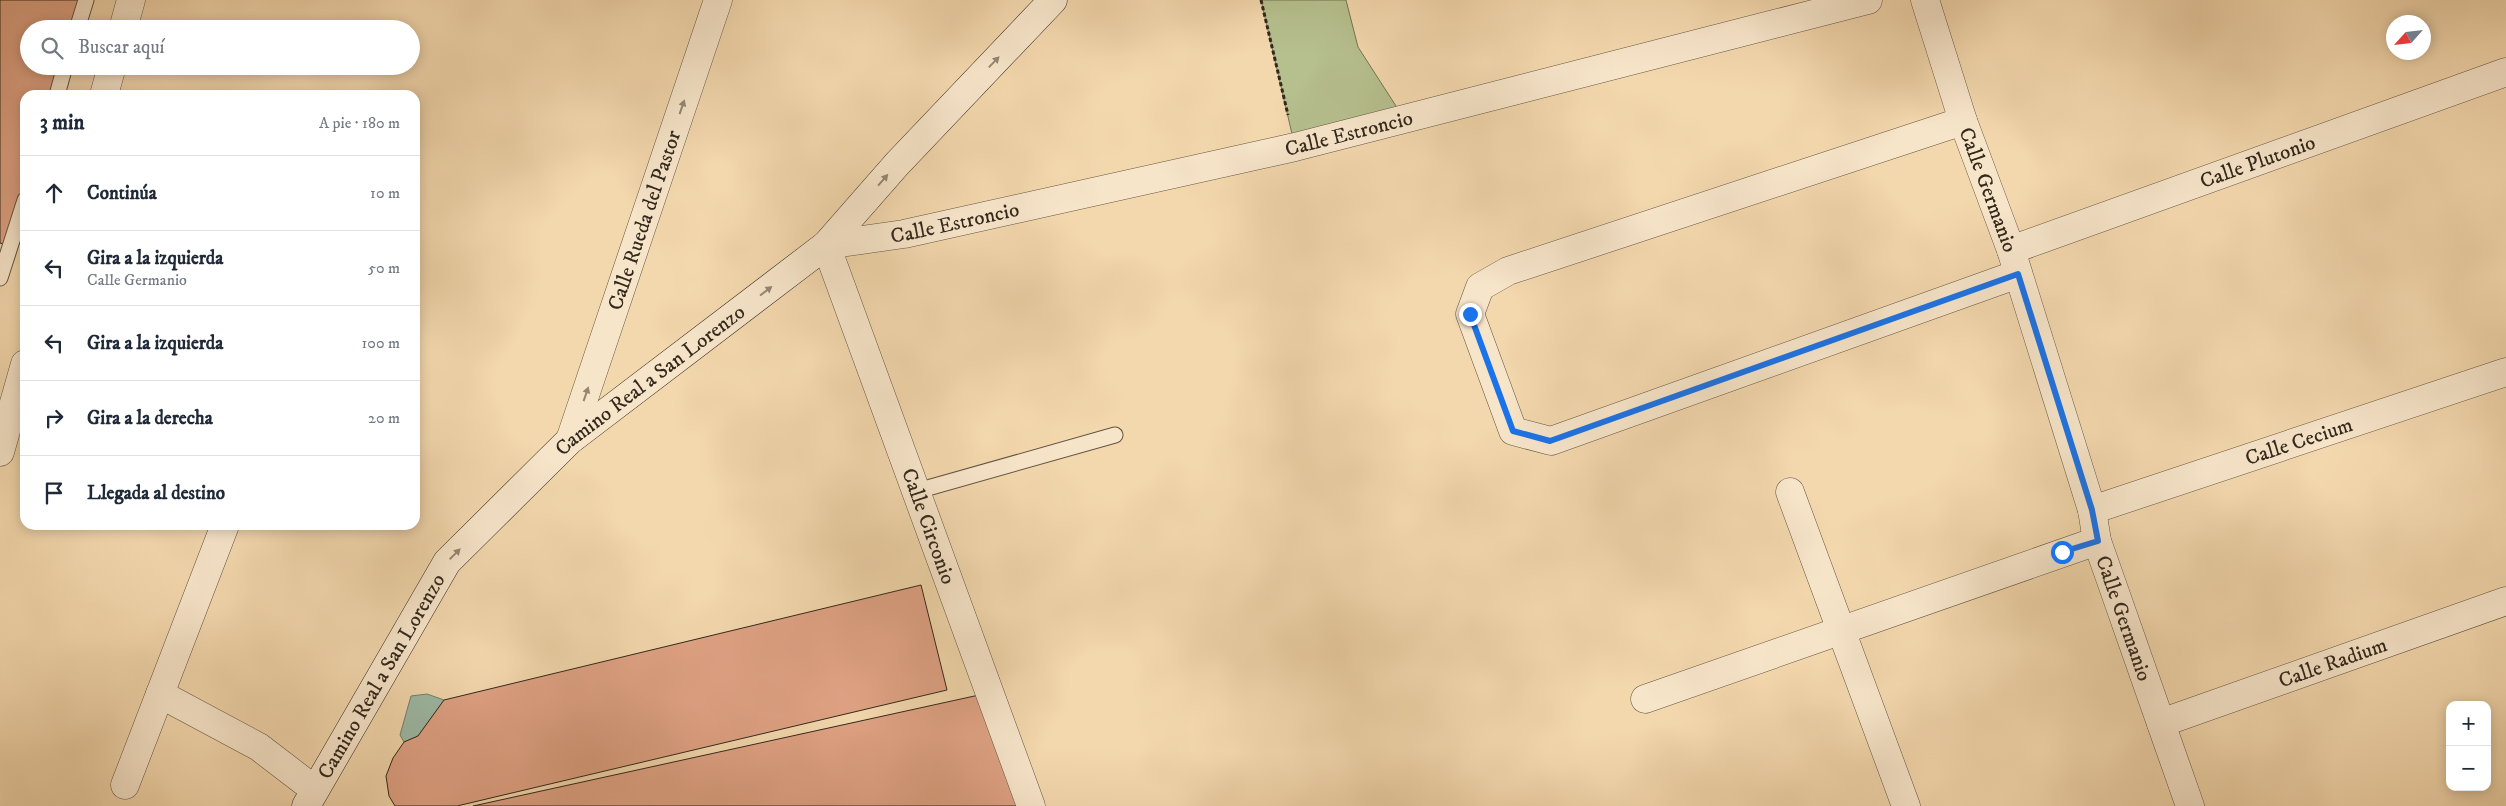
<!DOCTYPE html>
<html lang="es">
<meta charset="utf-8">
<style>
:root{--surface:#fff;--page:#f6f6f7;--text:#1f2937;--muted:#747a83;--line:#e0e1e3}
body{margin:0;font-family:"IM FELL DW Pica",serif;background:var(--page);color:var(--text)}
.controls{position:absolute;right:15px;bottom:15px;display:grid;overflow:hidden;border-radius:10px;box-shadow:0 2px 12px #0003}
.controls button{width:45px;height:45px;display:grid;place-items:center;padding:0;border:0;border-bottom:1px solid var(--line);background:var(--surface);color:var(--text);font:25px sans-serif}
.compass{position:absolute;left:2386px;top:15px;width:45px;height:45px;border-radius:50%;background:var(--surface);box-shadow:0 2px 12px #0003;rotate:243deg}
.stop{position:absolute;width:15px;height:15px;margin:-11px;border:4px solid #1a73e8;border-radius:50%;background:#fff}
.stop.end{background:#1a73e8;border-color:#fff;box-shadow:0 1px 5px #0008}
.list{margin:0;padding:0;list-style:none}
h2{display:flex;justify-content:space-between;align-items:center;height:65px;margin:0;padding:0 20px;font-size:21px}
h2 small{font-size:16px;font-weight:400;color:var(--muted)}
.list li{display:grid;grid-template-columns:32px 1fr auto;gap:15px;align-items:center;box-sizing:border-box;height:75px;padding:0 20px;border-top:1px solid var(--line)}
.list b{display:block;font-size:19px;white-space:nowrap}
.list p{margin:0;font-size:16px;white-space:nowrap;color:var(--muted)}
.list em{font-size:16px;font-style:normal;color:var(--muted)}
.icon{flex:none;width:28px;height:28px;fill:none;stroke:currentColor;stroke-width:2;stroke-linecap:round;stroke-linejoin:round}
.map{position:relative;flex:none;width:2506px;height:806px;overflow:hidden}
.search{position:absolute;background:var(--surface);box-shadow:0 2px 12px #0003;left:20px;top:20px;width:400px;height:55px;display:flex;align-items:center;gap:12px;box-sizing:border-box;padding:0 18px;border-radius:28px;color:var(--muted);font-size:19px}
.panel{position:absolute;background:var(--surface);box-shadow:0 2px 12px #0003;left:20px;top:90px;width:400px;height:440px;border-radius:15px}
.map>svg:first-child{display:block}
</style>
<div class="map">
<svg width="2506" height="806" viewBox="0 0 2506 806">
<rect width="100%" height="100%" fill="#f3d7ad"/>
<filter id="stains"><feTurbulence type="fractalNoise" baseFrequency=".004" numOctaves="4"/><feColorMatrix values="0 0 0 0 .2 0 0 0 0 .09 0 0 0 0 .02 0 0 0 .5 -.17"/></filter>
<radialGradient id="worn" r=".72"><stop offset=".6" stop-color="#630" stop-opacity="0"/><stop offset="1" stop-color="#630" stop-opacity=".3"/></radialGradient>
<polygon fill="#b6bf8e" stroke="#747455" points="1261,0 1346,0 1358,47 1405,120 1295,147"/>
<polygon fill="#9cbaa6" stroke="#72806f" points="427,694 444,700 418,736 404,742 400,735 411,696"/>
<g fill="#dfa284" stroke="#32281c">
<polygon points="0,0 81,0 72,29 29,29 29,66 60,66 51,95 25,95 25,181 6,245 0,243"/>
<polygon points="921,585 947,690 457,806 395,806 389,796 386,776 393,758 404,742 418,736 444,700"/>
<polygon points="979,695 1019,806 473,806"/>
</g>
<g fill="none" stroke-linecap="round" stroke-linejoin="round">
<defs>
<g id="service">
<polyline points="77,29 86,0"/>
<polyline points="57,95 65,66"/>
<polyline points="0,278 25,200"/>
<polyline points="917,491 1115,435"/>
</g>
<g id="minor">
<path id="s1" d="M1925 0 1963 121 2011 250 2092 510 2097 541 2190 806"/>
<polyline points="123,29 131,0"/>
<polyline points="104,95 112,66"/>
<polyline points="1963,121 1508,271 1480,287 1470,314 1513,431 1551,441 2018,274"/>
<path id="s2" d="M2011 250 2506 72"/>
<path id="s3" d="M570 440 718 0"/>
<polyline points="0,452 25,364"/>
<polyline points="1790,492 1906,806"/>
<path id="s4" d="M2092 510 2506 372"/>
<polyline points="160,694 259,747 315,790"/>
<polyline points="1645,699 2097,541"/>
<path id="s5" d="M2161 723 2506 601"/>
<polyline points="125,785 225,525"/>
<path id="s6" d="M1031 806 826 245 904 234 1295 147 1868 0"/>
</g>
<g id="secondary">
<path id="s7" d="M306 806 447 562 570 440 826 245 897 164 1053 0"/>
</g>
</defs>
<use href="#service" stroke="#625440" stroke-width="17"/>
<use href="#minor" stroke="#625440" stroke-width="29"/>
<use href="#secondary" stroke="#32281c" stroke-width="29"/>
<polyline stroke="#32281c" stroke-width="3" stroke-dasharray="4 2.5" stroke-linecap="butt" points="1261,0 1288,115"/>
<use href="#service" stroke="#f7e5ca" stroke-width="15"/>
<use href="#minor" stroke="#f7e5ca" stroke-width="28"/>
<use href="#secondary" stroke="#f7e5ca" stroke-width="28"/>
</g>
<defs><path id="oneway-solid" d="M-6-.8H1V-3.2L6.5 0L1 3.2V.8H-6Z" transform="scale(1.25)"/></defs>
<g fill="#948673">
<use href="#oneway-solid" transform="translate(994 62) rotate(-46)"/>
<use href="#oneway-solid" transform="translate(682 107) rotate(-71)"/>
<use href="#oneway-solid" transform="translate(883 180) rotate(-49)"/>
<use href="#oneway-solid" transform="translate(766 291) rotate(-37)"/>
<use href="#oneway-solid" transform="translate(586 394) rotate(-71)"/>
<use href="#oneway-solid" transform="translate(455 554) rotate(-45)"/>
</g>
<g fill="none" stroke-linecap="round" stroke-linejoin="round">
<polyline stroke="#1a73e8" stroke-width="6" points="1470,314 1513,431 1550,441 2018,274 2092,510 2098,541 2062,552"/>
</g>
<g text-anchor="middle" stroke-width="5" stroke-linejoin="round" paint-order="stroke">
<g font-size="21" fill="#32281c" stroke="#f7e5ca">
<text dy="7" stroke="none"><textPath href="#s6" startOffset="1132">Calle Estroncio</textPath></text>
<text dy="7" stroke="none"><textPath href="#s2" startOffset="262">Calle Plutonio</textPath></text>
<text dy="7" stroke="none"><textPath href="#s1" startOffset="200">Calle Germanio</textPath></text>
<text dy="7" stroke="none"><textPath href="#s3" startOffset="232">Calle Rueda del Pastor</textPath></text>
<text dy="7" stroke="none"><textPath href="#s6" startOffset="728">Calle Estroncio</textPath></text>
<text dy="7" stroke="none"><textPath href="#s7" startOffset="555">Camino Real a San Lorenzo</textPath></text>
<text dy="7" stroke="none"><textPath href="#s4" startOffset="218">Calle Cecium</textPath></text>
<text transform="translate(929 526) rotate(70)" y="7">Calle Circonio</text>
<text dy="7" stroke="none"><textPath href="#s1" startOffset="650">Calle Germanio</textPath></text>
<text dy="7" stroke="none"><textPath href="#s5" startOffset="182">Calle Radium</textPath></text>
<text dy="7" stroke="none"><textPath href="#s7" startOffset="150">Camino Real a San Lorenzo</textPath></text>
</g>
</g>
<rect width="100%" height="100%" filter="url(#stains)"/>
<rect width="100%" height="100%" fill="url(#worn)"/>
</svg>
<div class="controls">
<button>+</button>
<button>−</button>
</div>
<svg class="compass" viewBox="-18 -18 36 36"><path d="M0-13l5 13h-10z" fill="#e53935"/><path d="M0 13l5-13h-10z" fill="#747a83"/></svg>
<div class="stop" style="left:2062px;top:552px"></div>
<div class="stop end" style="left:1470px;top:314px"></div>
<div class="search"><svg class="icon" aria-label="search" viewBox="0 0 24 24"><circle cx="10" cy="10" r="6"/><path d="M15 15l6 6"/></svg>Buscar aquí</div>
<section class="panel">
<h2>3 min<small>A pie · 180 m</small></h2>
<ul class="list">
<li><svg class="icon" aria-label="ahead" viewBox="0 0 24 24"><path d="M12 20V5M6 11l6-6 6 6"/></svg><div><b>Continúa</b></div><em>10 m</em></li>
<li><svg class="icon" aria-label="left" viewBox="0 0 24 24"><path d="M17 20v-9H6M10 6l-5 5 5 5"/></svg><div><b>Gira a la izquierda</b><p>Calle Germanio</p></div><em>50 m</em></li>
<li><svg class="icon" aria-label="left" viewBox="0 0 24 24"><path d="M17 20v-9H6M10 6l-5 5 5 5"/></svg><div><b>Gira a la izquierda</b></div><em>100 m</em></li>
<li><svg class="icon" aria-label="right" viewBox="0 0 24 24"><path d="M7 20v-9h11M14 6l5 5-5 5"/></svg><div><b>Gira a la derecha</b></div><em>20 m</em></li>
<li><svg class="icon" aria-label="arrive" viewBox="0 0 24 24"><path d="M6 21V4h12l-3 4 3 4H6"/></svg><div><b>Llegada al destino</b></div></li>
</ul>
</section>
</div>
